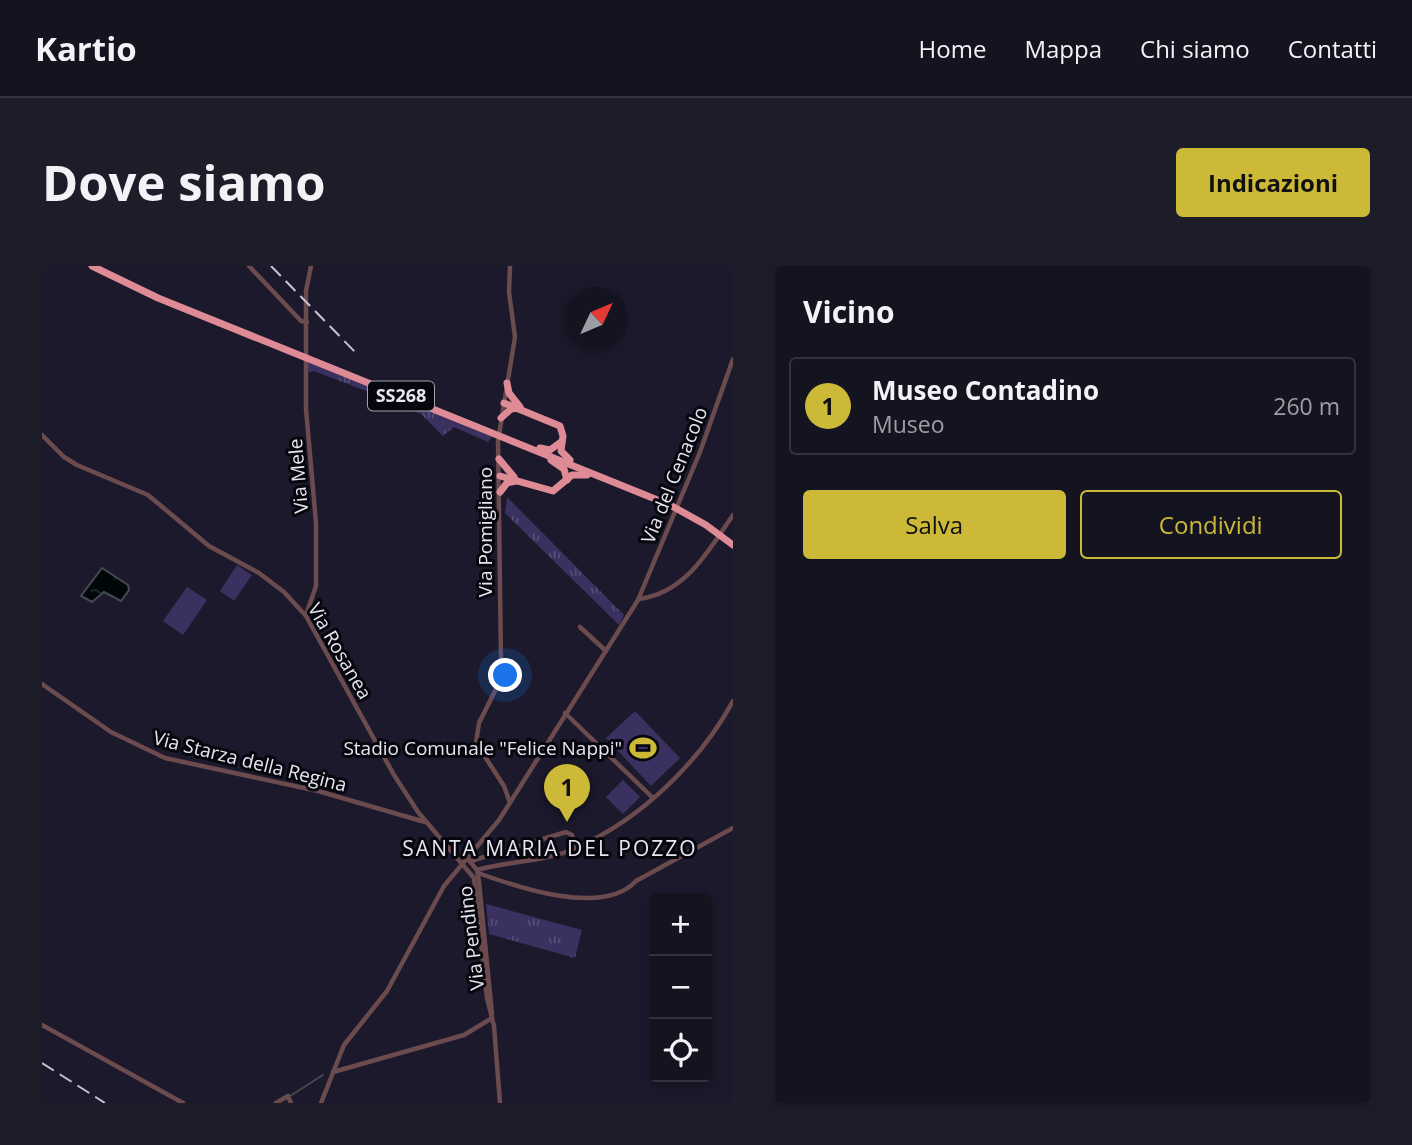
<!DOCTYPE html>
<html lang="it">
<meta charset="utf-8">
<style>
:root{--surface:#141320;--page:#1d1c29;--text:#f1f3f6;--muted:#9d9ea5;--line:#33323e;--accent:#ccb938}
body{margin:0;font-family:"Open Sans",sans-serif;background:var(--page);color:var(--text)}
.controls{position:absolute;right:21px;bottom:21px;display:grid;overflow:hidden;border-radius:7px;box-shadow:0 4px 10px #0003}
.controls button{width:63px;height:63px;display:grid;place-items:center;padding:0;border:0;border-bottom:2px solid var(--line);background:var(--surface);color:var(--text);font:35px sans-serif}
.compass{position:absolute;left:523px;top:21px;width:63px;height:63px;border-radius:50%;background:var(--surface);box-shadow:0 4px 10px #0003;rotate:46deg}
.you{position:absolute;left:464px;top:410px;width:24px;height:24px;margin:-18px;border:5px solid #fff;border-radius:50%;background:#1a73e8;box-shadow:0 0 0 10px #1a73e833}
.badge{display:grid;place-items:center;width:46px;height:46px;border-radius:50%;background:var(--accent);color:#111;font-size:23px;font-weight:700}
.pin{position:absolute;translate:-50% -58px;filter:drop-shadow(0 2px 4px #0008)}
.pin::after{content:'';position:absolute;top:37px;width:24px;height:21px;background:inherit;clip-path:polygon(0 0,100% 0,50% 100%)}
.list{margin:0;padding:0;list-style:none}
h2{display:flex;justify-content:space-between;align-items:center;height:91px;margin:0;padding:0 28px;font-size:30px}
h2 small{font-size:23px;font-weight:400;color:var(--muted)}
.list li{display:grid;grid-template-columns:46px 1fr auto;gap:21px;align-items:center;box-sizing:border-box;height:98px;margin:0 14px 14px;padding:0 14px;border:2px solid var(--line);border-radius:7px}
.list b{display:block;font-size:26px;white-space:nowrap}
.list p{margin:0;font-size:23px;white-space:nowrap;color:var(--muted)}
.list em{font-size:23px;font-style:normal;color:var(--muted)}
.actions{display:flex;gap:14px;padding:21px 28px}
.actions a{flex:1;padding:16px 0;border:2px solid var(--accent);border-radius:7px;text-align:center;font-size:24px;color:var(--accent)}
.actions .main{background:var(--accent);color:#111}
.icon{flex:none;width:38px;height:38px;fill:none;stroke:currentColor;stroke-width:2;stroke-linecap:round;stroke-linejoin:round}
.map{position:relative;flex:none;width:691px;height:837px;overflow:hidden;border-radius:7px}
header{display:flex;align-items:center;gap:42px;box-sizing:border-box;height:98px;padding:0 35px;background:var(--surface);border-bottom:2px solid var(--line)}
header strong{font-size:33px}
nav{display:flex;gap:38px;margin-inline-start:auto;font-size:24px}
.intro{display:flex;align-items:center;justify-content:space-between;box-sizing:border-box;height:168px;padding:0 42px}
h1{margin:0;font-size:49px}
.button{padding:18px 32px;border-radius:7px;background:var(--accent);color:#111;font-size:24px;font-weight:700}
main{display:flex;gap:42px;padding:0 42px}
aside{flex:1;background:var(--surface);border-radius:7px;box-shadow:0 4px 10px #0003}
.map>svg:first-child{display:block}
</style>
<header>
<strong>Kartio</strong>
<nav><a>Home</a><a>Mappa</a><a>Chi siamo</a><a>Contatti</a></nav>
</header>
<div class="intro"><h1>Dove siamo</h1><a class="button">Indicazioni</a></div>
<main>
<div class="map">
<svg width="691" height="837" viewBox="0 0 691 837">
<defs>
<pattern id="grass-tufts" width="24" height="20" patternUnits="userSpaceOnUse" patternTransform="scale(1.75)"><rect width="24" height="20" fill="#3a3160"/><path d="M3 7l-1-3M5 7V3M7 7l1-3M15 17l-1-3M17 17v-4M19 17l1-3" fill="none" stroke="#564f77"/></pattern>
<pattern id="water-ripples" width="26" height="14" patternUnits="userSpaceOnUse" patternTransform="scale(1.75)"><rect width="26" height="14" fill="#000709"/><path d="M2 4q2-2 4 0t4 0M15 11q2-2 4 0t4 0" fill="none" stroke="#252b2d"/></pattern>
</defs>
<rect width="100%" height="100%" fill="#1b192b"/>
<g fill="url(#grass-tufts)">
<polygon points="265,96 270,98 348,129 337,137 332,128 272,105 267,107"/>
<polygon points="352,131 450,171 446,176 412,161 401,170 379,148 347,135"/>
<polygon points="465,231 582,349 577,359 463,247"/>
<polygon points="444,638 540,664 533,692 447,668"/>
</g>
<g fill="#3a3160">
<polygon points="195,299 210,309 192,335 178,325"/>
<polygon points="145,321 165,334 141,369 121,355"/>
<polygon points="593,445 638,492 609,520 564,472"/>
<polygon points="581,514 598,531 581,548 564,531"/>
</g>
<polygon fill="url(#water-ripples)" stroke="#454a4f" stroke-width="2" points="60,302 86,319 87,324 79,335 62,326 50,336 39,330"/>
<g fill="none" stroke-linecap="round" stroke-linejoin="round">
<polyline stroke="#454a4f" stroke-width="2" points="248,830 281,809"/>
<g stroke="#6c4b4f" stroke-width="4.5">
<polyline points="207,0 259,55 265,56"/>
<polyline points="468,0 467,26 473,71 456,175 459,394 456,419 437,457 434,477 462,520 468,537"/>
<polyline points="0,169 22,191 35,199 106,229 167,280 217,307 242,326 264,350 352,509 376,546 432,612 445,732 452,760 458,837"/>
<path d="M597 333C644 327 666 285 691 249"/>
<polyline points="264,349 274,320 274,257 264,143 264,25 269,0"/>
<polyline points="538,361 564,385"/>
<polyline points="0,418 69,466 123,492 276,525 383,556"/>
<polyline points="523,447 611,532"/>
<polyline points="490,576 493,591"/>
<polyline points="425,592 435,604 437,616 450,748"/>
<polyline points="429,595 524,566 530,569 535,582"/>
<path d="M435 604C466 595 504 596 534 582 599 553 657 497 691 435"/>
<path d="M436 607C475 621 561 651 594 615L691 562"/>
<polyline points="0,759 141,837"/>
<polyline points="291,806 422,769 450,752"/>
<polyline points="234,837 246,830 249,837"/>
<polyline points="279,837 302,779 345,725 402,620 457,554 596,334 658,186 691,93"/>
</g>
<g stroke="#de8b96" stroke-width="7">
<polyline points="50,0 116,32 628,239 664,259 691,279"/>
<polyline points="465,117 467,127 478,141"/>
<polyline points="462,137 518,160 521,170 519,185 528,194"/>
<polyline points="459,152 469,143 477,142"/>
<polyline points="498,182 508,184 519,176"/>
<polyline points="457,193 472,211"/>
<polyline points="509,194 522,203 525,214"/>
<polyline points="458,210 511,225 530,209 545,209"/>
<polyline points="458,226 465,217 474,215"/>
</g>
<g stroke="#c6c5d3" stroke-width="2" stroke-dasharray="14 7" stroke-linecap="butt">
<polyline points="229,0 317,90"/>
<polyline points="0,797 63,837"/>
</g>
</g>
<defs>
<symbol id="stadium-bare" viewBox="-9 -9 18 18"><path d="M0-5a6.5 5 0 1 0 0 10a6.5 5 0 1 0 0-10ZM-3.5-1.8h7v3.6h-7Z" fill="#ccb938" stroke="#06060d" stroke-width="2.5" paint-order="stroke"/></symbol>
</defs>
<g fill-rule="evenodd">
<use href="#stadium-bare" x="582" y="463" width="38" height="38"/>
</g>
<g text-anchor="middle" stroke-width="6" stroke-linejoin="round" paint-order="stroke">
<rect fill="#06060d" stroke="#a3a2ad" stroke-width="2" x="326" y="115.5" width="66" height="29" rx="5"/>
<g font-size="18" font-weight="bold" fill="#e6e5f2">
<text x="359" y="136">SS268</text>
</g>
<g font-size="19" fill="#e6e5f2" stroke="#06060d">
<text transform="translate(632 209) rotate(-68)" y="7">Via del Cenacolo</text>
<text transform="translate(256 210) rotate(-95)" y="7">Via Mele</text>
<text transform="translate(443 266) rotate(-90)" y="7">Via Pomigliano</text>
<text transform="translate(298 385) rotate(60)" y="7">Via Rosanea</text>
<text transform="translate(208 495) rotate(14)" y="7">Via Starza della Regina</text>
<text transform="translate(429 672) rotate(-97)" y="7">Via Pendino</text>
</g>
<g font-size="19" fill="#e6e5f2" stroke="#06060d" text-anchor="end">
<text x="580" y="489">Stadio Comunale "Felice Nappi"</text>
</g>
<g font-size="21" letter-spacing="2" fill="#e6e5f2" stroke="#06060d">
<text x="508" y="590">SANTA MARIA DEL POZZO</text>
</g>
</g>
</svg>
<div class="controls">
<button>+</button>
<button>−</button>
<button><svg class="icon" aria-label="locate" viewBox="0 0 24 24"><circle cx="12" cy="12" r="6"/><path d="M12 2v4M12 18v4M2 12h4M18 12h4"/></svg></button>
</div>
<svg class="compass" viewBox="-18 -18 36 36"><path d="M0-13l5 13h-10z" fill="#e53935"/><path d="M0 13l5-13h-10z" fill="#9d9ea5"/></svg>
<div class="you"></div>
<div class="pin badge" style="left:525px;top:556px">1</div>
</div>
<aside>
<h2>Vicino<small></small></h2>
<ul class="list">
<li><span class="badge">1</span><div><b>Museo Contadino</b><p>Museo</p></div><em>260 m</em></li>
</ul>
<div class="actions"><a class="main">Salva</a><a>Condividi</a></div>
</aside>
</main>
